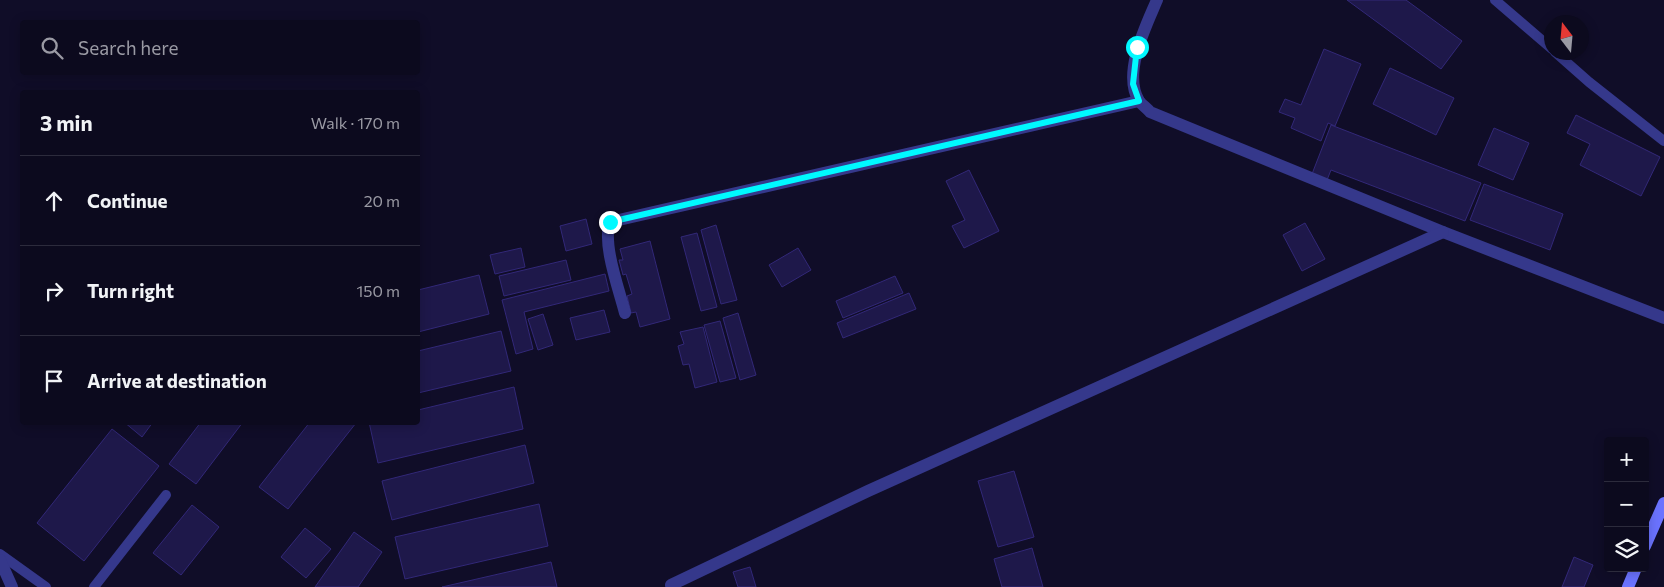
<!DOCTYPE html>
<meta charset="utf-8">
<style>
:root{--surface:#0c0a1e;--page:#1a182b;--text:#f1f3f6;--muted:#9a9aa4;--line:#2c2b3c}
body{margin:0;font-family:Commissioner,sans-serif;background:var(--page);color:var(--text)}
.controls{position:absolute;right:15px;bottom:15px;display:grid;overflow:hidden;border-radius:5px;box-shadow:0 2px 12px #0003}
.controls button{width:45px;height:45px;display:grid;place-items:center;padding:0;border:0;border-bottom:1px solid var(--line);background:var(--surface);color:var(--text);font:25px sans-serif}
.compass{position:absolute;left:1544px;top:15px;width:45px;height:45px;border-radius:50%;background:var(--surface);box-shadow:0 2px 12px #0003;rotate:344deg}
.stop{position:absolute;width:15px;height:15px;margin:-11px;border:4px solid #00f9ff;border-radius:50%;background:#fff}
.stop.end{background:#00f9ff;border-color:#fff;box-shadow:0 1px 5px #0008}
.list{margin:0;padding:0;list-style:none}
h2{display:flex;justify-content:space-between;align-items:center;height:65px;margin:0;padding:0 20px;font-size:21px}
h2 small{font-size:16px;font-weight:400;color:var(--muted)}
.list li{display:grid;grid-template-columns:32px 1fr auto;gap:15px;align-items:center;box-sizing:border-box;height:90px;padding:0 20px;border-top:1px solid var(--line)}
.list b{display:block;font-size:19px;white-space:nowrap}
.list em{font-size:16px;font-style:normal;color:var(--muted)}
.icon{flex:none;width:28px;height:28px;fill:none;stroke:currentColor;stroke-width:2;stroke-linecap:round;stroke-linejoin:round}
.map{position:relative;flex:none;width:1664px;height:587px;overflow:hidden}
.search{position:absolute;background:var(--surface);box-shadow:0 2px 12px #0003;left:20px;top:20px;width:400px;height:55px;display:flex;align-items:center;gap:12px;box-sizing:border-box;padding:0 18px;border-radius:5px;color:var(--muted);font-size:19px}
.panel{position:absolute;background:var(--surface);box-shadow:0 2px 12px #0003;left:20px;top:90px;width:400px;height:335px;border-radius:5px}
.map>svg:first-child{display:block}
</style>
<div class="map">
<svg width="1664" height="587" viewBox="0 0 1664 587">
<rect width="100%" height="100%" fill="#100d28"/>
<g fill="#1e184a" stroke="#322878">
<polygon points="1347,0 1406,0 1462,41 1441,69"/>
<polygon points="1324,49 1361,64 1335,126 1328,123 1321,141 1291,128 1295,118 1279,112 1285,99 1301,105"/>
<polygon points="1390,68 1454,98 1436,135 1373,104"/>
<polygon points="1576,115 1660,157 1641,196 1580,165 1590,144 1567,133"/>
<polygon points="1331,125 1481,183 1465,221 1331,170 1327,180 1312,174"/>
<polygon points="1494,128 1529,143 1513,180 1478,165"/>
<polygon points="969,170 999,231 964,248 952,226 965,220 946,181"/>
<polygon points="1484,184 1563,214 1550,250 1470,220"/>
<polygon points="586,219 592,244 566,251 560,226"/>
<polygon points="1305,223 1325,259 1302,271 1283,235"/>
<polygon points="716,225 737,300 721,304 701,230"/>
<polygon points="697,233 717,307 701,311 681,237"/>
<polygon points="650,241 670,319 640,327 636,312 631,313 627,296 632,294 626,274 623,275 619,260 623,260 620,249"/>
<polygon points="521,248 525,267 495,274 490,255"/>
<polygon points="798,248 811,270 782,287 769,265"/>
<polygon points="566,260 571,280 504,296 499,276"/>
<polygon points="605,274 609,291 524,312 533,349 516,354 502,300"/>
<polygon points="479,275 489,314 418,332 418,290"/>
<polygon points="895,276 903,293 843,318 836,301"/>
<polygon points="909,293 916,309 843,338 837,323"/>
<polygon points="604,310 610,332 576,340 570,318"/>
<polygon points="738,313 756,375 740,380 723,318"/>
<polygon points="543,314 553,345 538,350 528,319"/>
<polygon points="720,321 736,378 720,382 704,325"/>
<polygon points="703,327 717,382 695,388 689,364 683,365 678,346 684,344 680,332"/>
<polygon points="501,331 511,371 418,393 418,351"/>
<polygon points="514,387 523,429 378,463 369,422 418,422 418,410"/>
<polygon points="124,422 153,422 142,437"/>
<polygon points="201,422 243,422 196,484 169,464"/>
<polygon points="310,422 356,423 288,509 259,487"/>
<polygon points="112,429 159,466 84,561 37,523"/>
<polygon points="525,445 534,483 392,520 382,481"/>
<polygon points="1014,471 1034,537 998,547 978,481"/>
<polygon points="539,504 548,546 405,579 395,537"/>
<polygon points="192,505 219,527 181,575 153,553"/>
<polygon points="305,528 331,549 306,578 281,557"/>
<polygon points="354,532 382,552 358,587 315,587"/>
<polygon points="1032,548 1043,587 1002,587 994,559"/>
<polygon points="1574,557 1593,565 1584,587 1562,587"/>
<polygon points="551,562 557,587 442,587"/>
<polygon points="750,567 756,587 738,587 733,572"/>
</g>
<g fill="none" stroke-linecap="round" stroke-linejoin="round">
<g stroke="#35388b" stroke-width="10">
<polyline points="1495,0 1552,49"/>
<polyline points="1555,52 1589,82 1664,141"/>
<polyline points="0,554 46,587"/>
<polyline points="94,587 166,495"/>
</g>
<g stroke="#35388b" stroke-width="12">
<path d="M1157 0C1146 26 1122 73 1139 101 1142 105 1147 108 1150 112L1443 232 1664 318"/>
<path d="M625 313C619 289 602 244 610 222L1139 101"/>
<polyline points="0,560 12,587"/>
<polyline points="671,585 868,491 1443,232"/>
</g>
<g stroke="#6b73ff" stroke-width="12">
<polyline points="1645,546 1664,503"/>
<polyline points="1628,587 1636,568"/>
</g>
</g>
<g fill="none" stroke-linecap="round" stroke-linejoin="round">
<polyline stroke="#00f9ff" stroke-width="6" points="610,222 1139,101 1133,84 1137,47"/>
</g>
</svg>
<div class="controls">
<button>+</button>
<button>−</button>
<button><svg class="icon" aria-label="layers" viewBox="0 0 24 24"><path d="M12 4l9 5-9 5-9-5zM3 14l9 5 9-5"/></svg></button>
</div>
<svg class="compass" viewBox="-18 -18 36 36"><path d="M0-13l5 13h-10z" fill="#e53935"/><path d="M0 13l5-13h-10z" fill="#9a9aa4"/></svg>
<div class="stop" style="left:1137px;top:47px"></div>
<div class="stop end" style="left:610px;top:222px"></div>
<div class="search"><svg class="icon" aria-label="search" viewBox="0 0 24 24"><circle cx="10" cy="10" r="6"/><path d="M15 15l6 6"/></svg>Search here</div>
<section class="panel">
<h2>3 min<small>Walk · 170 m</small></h2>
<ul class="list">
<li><svg class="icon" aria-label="ahead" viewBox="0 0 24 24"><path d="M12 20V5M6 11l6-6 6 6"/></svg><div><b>Continue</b></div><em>20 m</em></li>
<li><svg class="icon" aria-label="right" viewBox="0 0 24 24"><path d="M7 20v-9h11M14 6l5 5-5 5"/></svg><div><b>Turn right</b></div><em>150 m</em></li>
<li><svg class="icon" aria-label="arrive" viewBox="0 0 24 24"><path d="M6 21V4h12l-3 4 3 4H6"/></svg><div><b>Arrive at destination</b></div></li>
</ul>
</section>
</div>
